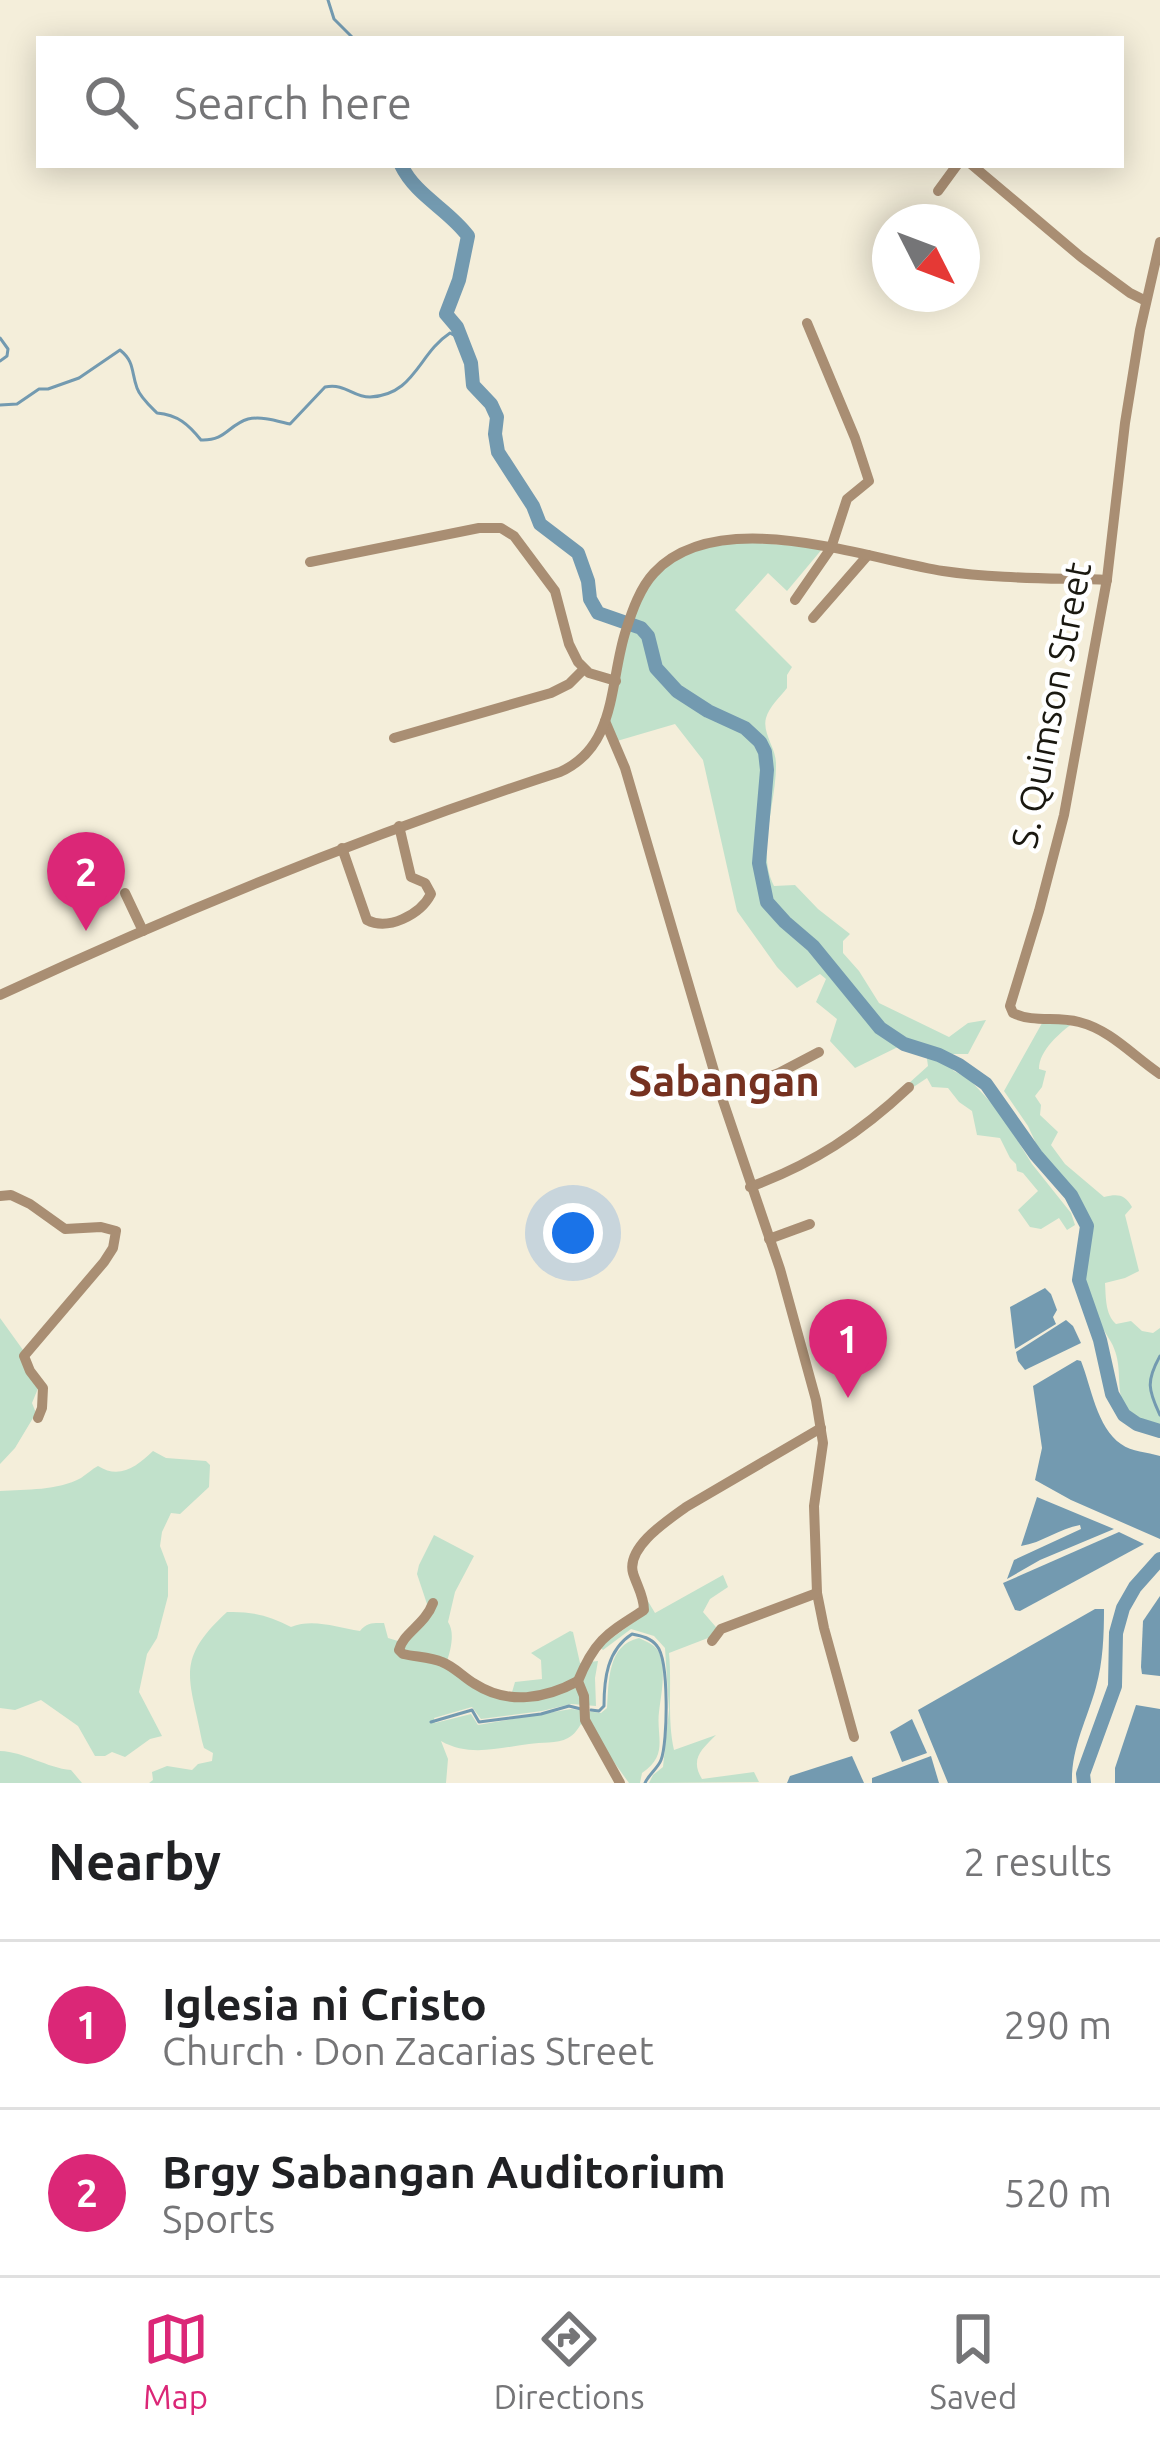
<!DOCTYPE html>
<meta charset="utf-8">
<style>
:root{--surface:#fff;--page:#f2f2f2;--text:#202124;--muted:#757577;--line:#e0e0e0;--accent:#db2777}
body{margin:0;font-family:Ubuntu,sans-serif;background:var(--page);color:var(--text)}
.compass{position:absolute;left:872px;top:204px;width:108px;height:108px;border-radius:50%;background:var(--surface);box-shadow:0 6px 30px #0003;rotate:132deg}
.you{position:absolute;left:573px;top:1233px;width:42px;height:42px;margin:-30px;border:9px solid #fff;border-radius:50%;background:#1a73e8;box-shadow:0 0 0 18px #1a73e833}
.badge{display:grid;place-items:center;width:78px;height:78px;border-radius:50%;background:var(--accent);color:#fff;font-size:39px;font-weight:700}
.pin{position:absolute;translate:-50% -99px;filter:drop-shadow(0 3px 6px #0008)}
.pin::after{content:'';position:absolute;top:63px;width:42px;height:36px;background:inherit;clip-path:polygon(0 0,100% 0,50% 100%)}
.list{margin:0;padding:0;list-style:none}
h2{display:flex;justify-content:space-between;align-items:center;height:156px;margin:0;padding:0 48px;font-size:51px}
h2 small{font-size:39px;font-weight:400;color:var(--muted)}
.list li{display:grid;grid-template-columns:78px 1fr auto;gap:36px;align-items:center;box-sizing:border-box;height:168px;padding:0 48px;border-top:3px solid var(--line)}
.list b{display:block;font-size:45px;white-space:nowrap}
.list p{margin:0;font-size:39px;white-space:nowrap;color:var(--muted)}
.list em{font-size:39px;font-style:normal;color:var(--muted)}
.icon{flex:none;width:66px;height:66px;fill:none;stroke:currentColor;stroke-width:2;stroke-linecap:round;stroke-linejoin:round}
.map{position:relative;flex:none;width:1160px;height:1783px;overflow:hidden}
.search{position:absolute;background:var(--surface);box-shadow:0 6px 30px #0003;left:36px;right:36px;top:36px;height:132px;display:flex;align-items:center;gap:30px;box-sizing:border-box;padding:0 42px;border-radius:0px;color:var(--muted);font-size:45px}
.sheet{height:492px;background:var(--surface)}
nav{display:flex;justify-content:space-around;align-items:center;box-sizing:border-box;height:168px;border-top:3px solid var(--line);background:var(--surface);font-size:33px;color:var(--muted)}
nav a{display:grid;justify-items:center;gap:6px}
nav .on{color:var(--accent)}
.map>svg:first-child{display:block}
</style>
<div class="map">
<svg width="1160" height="1783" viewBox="0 0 1160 1783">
<rect width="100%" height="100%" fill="#f4eeda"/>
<g fill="#c1e1cb">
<path d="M733 541 823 548 787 591 768 573 735 610 792 667 787 675V688C780 697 769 707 766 718 762 733 776 748 776 763 777 800 756 853 774 886L795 885 818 909 850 934 843 941V953L859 971 879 1003 949 1037 968 1023 986 1020 968 1054H931L941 1058 954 1071 969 1079 1000 1112 1032 1164 1071 1213 1075 1225 1067 1230 1059 1218 1041 1229 1030 1227 1018 1210 1038 1191 1023 1173 1017 1171 1016 1164 1010 1158 1000 1138 977 1135 972 1111 959 1102 948 1088 932 1087 927 1078 900 1096 898 1093 928 1066 926 1052 904 1044 855 1068 830 1041 837 1019 816 1002 826 979 820 974 797 988 777 967 737 911 703 760 675 724 617 741 605 715 624 631 664 560Z"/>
<path d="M1046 1016 1074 1022C1060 1033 1039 1050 1039 1069L1046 1071 1042 1087 1035 1096 1041 1105 1040 1115 1058 1132 1051 1145 1065 1164 1104 1197C1118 1194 1124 1194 1132 1207L1125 1215 1139 1271 1125 1278 1105 1283C1106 1297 1105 1314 1116 1324L1131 1321 1142 1331 1153 1333 1160 1328V1428C1099 1409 1131 1378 1111 1342 1099 1322 1087 1302 1078 1281L1090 1240 1085 1208 1075 1191 1045 1163 1028 1126 1004 1091Z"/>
<polygon points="0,1318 23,1350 39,1386 32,1403 36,1413 15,1448 0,1464"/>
<path d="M153 1451 166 1458 206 1461 210 1465 209 1487 180 1514 171 1513 162 1532 160 1546 168 1567V1596L157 1638 147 1654 139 1692 162 1736 150 1739 125 1757 112 1752 105 1756H95L78 1726 41 1700 15 1710 0 1708V1491C27 1489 57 1491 81 1478 87 1474 92 1469 98 1466 120 1480 137 1466 153 1451Z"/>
<path d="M434 1535 474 1556 455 1592 448 1622C455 1632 451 1649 447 1661L451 1665 510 1699 515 1682 542 1679 541 1660 531 1653 570 1631 573 1632 580 1663 598 1661 595 1678 596 1706 571 1704 542 1711 481 1719 472 1707 434 1718 435 1723 471 1714 478 1725 571 1709 601 1713 607 1708C609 1682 607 1645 639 1638 647 1642 657 1645 660 1655 666 1673 661 1695 659 1712 656 1737 669 1755 642 1773L640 1783H629L603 1747 581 1724C577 1730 575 1734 568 1738 557 1744 541 1742 529 1744 498 1748 469 1757 441 1741L448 1759 446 1783H149L153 1780 152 1772 167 1766 192 1770 198 1764 212 1761 213 1753 204 1748 202 1741C190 1677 174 1661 227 1612 251 1611 270 1616 291 1627 314 1618 337 1628 360 1631 367 1622 374 1623 384 1623L388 1638 398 1641 429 1610 417 1574 419 1565Z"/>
<path d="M723 1575 728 1587 710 1599 703 1612 721 1633 669 1653C672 1685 667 1719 674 1750L716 1735C701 1750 690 1759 702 1779L754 1772 759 1782 649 1783 653 1775 663 1767 669 1710 665 1648 654 1636 631 1629 603 1650 600 1647 642 1616 643 1593 655 1613Z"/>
<path d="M0 1751C25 1752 47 1768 71 1770L82 1783H0Z"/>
</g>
<g fill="#739ab0">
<polygon points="1045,1288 1051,1294 1057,1310 1053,1317 1056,1324 1015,1349 1010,1307"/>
<polygon points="1066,1320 1073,1326 1081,1343 1025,1370 1018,1361 1016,1352"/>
<path d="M1077 1360 1081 1361C1091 1386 1097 1428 1121 1444 1132 1452 1147 1452 1160 1456V1539L1071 1500 1035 1480 1042 1448 1033 1386Z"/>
<path d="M1037 1497 1114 1529 1040 1560 1007 1579 1014 1560 1081 1529 1080 1525C1060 1528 1042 1543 1021 1546Z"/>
<polygon points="1119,1532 1144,1544 1020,1611 1015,1610 1003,1583"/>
<polygon points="1160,1596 1160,1676 1142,1674 1141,1667 1143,1621"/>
<path d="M1095 1609H1104C1104 1635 1103 1662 1096 1687 1087 1720 1071 1748 1072 1783H948L918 1710Z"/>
<polygon points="1136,1705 1160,1709 1160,1783 1115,1783 1115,1768"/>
<polygon points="912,1719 927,1753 902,1762 890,1732"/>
<polygon points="852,1756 864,1783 787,1783 790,1776"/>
<polygon points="931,1756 939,1783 872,1783 872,1778"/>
</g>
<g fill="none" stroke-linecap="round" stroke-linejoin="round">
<g stroke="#739ab0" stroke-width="3">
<polyline points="328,0 334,19 354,39"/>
<polyline points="0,338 8,349 7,356 0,361"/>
<path d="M0 405 17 404 39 389H48L79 378 120 350C135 362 131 372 137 388 140 397 150 406 157 413 178 415 188 424 201 440 226 441 228 425 248 419 262 416 277 421 290 424L325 387C346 383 352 397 370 397 415 395 418 354 450 333L461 339"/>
<path d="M1160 1356C1146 1381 1148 1390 1160 1415"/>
<path d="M591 1710 599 1711 604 1706C604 1679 607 1650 632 1634 642 1636 651 1638 657 1646 669 1660 668 1742 661 1760 658 1768 649 1774 645 1783"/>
<polyline points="431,1722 472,1710 479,1722 541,1714 569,1706 581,1709"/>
</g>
<g stroke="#739ab0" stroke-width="14">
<path d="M401 165C416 196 448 209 468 236L459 280 446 314 457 327 471 363 473 385 491 404 497 417 495 434 498 452 533 506 540 524 578 553 588 581 590 599 598 613 641 628 648 636 656 668 677 691 708 711 745 728 760 742 765 752 767 770 759 863 767 902 785 922 813 946 880 1028 904 1044 939 1055 959 1065 986 1084 1036 1155 1071 1195 1087 1226 1079 1280 1100 1340 1112 1394 1124 1415 1137 1424 1160 1431"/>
<polyline points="1084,1783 1083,1774 1115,1686 1116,1633 1123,1608 1135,1587 1160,1559"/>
</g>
<g stroke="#a98e73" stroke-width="10">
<polyline points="972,165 1081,257 1130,293 1146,301"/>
<polyline points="938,191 957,165"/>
<path d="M1160 242 1140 330 1125 423 1107 579 1064 815 1039 911 1010 1006 1013 1013C1034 1023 1056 1016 1079 1022 1111 1030 1133 1056 1160 1074"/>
<polyline points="310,562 479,528 501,528 514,536 555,591 569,644 578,662 589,673 616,681"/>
<polyline points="795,600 831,548 847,499 869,481 855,438 807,323"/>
<polyline points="813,618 868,555"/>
<polyline points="605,721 625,768 721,1095 780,1269 816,1400 823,1443 814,1506 817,1593 824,1628 854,1737"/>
<polyline points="394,738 551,693 569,684 584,669"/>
<path d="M342 848 367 920C388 931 420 915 431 894L425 883 411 877 399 826"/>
<polyline points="125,893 143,931"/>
<path d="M0 995C183 910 368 834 560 772 618 746 609 681 626 630 632 611 640 588 654 573 718 504 864 558 943 571 997 579 1053 578 1107 580"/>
<polyline points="721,1095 779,1073 819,1052"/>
<path d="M750 1187C813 1164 860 1133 909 1087"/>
<polyline points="0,1196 11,1195 30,1204 65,1229 101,1227 116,1231 113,1248 104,1262 24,1356 30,1371 43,1388 42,1408 38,1418"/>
<polyline points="769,1239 810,1224"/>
<path d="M433 1603C425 1625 403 1633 399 1650L403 1654C416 1657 431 1657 442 1662 455 1667 464 1678 475 1684 508 1705 545 1699 578 1681"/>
<polyline points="712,1641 721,1629 817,1593"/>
<path d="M620 1783 585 1720 584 1696 578 1681C595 1639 608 1633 644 1610 644 1596 637 1586 633 1573 626 1547 668 1520 686 1507L821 1428"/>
</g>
</g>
<g text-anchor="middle" stroke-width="9" stroke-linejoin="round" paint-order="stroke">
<g font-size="36" fill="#1a1810" stroke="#fff">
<text transform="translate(1051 705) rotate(-79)" y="13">S. Quimson Street</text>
</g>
<g font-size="42" font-weight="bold" fill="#753120" stroke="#fff">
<text x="724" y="1096">Sabangan</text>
</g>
</g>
</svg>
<svg class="compass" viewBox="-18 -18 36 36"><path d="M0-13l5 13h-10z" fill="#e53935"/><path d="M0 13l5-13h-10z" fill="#757577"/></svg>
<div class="you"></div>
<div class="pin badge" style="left:848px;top:1398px">1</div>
<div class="pin badge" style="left:86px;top:931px">2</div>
<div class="search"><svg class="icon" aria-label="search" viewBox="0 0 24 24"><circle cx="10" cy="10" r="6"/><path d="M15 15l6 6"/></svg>Search here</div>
</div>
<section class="sheet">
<h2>Nearby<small>2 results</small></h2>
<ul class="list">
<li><span class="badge">1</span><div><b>Iglesia ni Cristo</b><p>Church · Don Zacarias Street</p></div><em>290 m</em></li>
<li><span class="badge">2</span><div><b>Brgy Sabangan Auditorium</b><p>Sports</p></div><em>520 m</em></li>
</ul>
</section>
<nav>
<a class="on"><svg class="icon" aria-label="map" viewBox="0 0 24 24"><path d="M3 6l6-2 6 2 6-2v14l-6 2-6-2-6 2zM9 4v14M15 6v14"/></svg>Map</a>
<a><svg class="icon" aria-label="directions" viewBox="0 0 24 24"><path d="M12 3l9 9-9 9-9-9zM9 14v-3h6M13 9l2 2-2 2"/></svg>Directions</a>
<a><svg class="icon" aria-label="saved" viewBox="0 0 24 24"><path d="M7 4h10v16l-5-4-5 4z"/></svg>Saved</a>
</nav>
